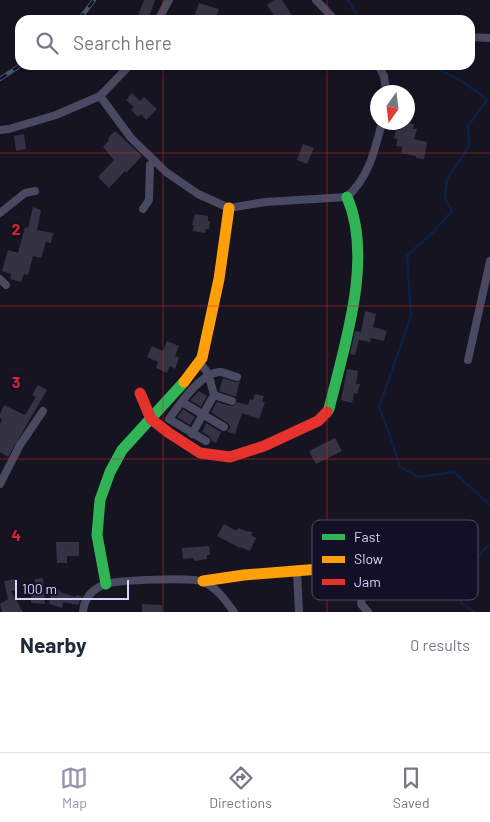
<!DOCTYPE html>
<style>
:root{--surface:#fff;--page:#f2f2f3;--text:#1f2937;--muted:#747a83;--line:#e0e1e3;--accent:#9591b1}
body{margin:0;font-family:Barlow,sans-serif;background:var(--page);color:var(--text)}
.compass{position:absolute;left:370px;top:85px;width:45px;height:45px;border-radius:50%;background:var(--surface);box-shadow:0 2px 8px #0003;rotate:194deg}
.scale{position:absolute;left:15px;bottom:12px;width:114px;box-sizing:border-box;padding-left:5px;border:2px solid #d9d4ff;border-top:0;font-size:14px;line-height:18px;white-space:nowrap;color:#d9d4ff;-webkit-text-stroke:4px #130f26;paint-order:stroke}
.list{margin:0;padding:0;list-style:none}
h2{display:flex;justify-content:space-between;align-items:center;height:65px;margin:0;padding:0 20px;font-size:21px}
h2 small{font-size:16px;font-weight:400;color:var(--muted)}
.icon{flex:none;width:28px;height:28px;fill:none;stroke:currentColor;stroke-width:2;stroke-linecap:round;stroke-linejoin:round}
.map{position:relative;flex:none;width:490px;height:612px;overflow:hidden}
.search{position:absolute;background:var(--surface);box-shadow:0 2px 8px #0003;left:15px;right:15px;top:15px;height:55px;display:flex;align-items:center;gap:12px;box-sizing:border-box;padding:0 18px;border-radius:15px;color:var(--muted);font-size:19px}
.sheet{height:140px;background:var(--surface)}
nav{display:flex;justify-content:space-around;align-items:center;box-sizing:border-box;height:70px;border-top:1px solid var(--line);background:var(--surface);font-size:14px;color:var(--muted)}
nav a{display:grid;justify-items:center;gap:2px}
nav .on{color:var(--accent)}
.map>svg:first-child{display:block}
</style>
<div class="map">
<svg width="490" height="612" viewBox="0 0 490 612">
<rect width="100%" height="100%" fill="#161421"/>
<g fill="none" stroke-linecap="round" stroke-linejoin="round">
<g stroke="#0d2144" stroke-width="2.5">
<polyline points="348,0 360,20"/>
<path d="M429 65C451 74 469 84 487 100L468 126 469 146 447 179 445 198 452 211 433 232 407 256 411 316 379 407 391 438 400 467 419 477 454 472 490 505"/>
<polyline points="474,612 461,603 460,578 487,546 490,546"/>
</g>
</g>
<g fill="#343243">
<polygon points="144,0 155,0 148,20 138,16"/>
<polygon points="275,0 282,0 295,20 277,20 267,5"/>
<polygon points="199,3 219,9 215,20 193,20"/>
<polygon points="132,93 140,101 144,97 157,109 146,120 141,114 138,117 131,110 134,107 126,100"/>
<polygon points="401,122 414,124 413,129 417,129 414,139 427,142 424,159 416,158 416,156 401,153 402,147 396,146 398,139 394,138 396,130 400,130"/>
<polygon points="115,131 142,156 126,173 125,171 109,188 98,177 114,160 103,147 109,140 108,138"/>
<polygon points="24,134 26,149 16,151 14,136"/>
<polygon points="303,144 314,148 307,164 297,160"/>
<polygon points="33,207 41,210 37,230 53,233 51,243 46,242 41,258 33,256 28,275 24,274 21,282 10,279 11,274 2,271 8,250 18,253 25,227 28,228"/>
<polygon points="195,214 208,216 208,221 210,221 209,229 206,229 205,233 193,231 194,225 192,225"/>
<polygon points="365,311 376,314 373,327 387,331 384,341 371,338 370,342 359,340 355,355 350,354 355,331 361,332"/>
<polygon points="167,341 179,346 175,356 179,358 175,369 170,366 167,373 156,368 158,362 147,357 152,346 163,351"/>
<polygon points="347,369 358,371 356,384 360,384 357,394 354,393 352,403 341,400"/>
<polygon points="223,378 236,382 240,381 236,397 219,391"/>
<polygon points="38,385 47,390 8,457 0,452 0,424 2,419 0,418 0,414 4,405 25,415 36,397 32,395"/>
<polygon points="199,391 207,396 201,407 190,400"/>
<polygon points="255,394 264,396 262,402 265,402 259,419 242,413 235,434 227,432 230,428 229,424 211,412 217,402 231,406 235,405 237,402 248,405 250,399 253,400"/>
<polygon points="183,409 195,417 190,425 177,417"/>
<polygon points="206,423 221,432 216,443 212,441 209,436 202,432"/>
<polygon points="335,438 342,451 316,464 309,451"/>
<polygon points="224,524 237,531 238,528 246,531 253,532 251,535 256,538 250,551 240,547 240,548 217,536"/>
<polygon points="56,542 79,542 79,556 67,556 67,563 57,563"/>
<polygon points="209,546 210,555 207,555 207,559 195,561 193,558 183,559 182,548"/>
<polygon points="43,578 45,604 31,603 31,594 36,594 35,579"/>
<polygon points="15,579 17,590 11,591 23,612 2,612 0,604 8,599 4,581"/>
<polygon points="53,584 60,591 60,592 75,597 76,595 82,596 78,605 63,602 62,608 49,604"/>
<polygon points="142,604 162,605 162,612 142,612"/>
</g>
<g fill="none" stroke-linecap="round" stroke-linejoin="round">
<g stroke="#4a4962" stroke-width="8">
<polyline points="316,0 335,20"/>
<polyline points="158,20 169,0"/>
<polyline points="470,37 490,38"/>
<polyline points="378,65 384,76 386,92"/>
<path d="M100 96 131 138 166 172 198 194 229 208 265 202 347 197C369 177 375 150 382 122"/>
<polyline points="0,130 9,129 56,115 100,96 130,65"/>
<polyline points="143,209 149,200 150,165 155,162"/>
<polyline points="0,213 25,193 35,191"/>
<polyline points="0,279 6,285"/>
<polyline points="468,360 490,261"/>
<polyline points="214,395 232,401"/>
<polyline points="182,402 224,427"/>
<polyline points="192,434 214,395 208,373 199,362"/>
<path d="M206 441 169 419C179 405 202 371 221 372 226 373 232 376 237 377"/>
<polyline points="0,484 20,445 43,411"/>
<polyline points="349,559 364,581 361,604 368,612"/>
<polyline points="297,571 299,612"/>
<path d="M83 612C84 598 92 589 106 584 118 580 193 577 204 582 217 588 226 601 234 612"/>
</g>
<g stroke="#30b455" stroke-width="11">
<path d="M327 412 329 409C344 346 374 259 347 197"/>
<polyline points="106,584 97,535 100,500 110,472 122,450 184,382"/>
</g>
<g stroke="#ff9f0a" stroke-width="11">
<polyline points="184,382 202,358 219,279 229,208"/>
<polyline points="203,581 244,575 332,568 395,530"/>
</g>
<polyline stroke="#e5322d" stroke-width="11" points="140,393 151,419 169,433 200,453 230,457 264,446 318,421 327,412"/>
<defs>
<g id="rail">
<polyline points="79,20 94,0"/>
<polyline points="0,79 21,65"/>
</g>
</defs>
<use href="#rail" stroke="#43596b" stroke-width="4.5"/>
<use href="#rail" stroke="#130f26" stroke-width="2.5" stroke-dasharray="8" stroke-linecap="butt"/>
</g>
<path fill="none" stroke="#d62828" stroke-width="1" stroke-opacity="0.55" d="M163 0V20M327 0V20M163 65V612M327 65V612M0 153H490M0 306H490M0 459H490"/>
<rect x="312" y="520" width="166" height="80" rx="8" fill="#130f26" stroke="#4e4a67" stroke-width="1"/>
<rect x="322" y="534" width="23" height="6" fill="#30b455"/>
<rect x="322" y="556" width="23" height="7" fill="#ff9f0a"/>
<rect x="322" y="579" width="23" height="6" fill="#e5322d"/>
<g font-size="14" fill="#d9d4ff">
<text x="354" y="542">Fast</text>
<text x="354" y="564">Slow</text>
<text x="354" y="587">Jam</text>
</g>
<g font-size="16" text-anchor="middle" font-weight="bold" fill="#d62828" stroke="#130f26" stroke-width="4.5" stroke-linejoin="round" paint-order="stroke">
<text x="16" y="235">2</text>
<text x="16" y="388">3</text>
<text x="16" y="541">4</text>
</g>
</svg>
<svg class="compass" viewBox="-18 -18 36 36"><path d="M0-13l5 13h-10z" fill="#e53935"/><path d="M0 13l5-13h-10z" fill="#747a83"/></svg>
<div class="scale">100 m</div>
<div class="search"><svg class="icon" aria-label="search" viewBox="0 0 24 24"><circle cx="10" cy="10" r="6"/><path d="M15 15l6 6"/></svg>Search here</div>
</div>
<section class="sheet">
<h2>Nearby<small>0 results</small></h2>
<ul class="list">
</ul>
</section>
<nav>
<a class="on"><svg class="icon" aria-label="map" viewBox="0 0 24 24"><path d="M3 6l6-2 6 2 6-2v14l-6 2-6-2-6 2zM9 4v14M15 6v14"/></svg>Map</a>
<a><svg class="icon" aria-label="directions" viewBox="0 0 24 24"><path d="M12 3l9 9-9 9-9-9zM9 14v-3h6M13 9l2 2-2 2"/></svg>Directions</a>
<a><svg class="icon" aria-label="saved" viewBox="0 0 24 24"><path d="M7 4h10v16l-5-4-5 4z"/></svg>Saved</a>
</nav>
